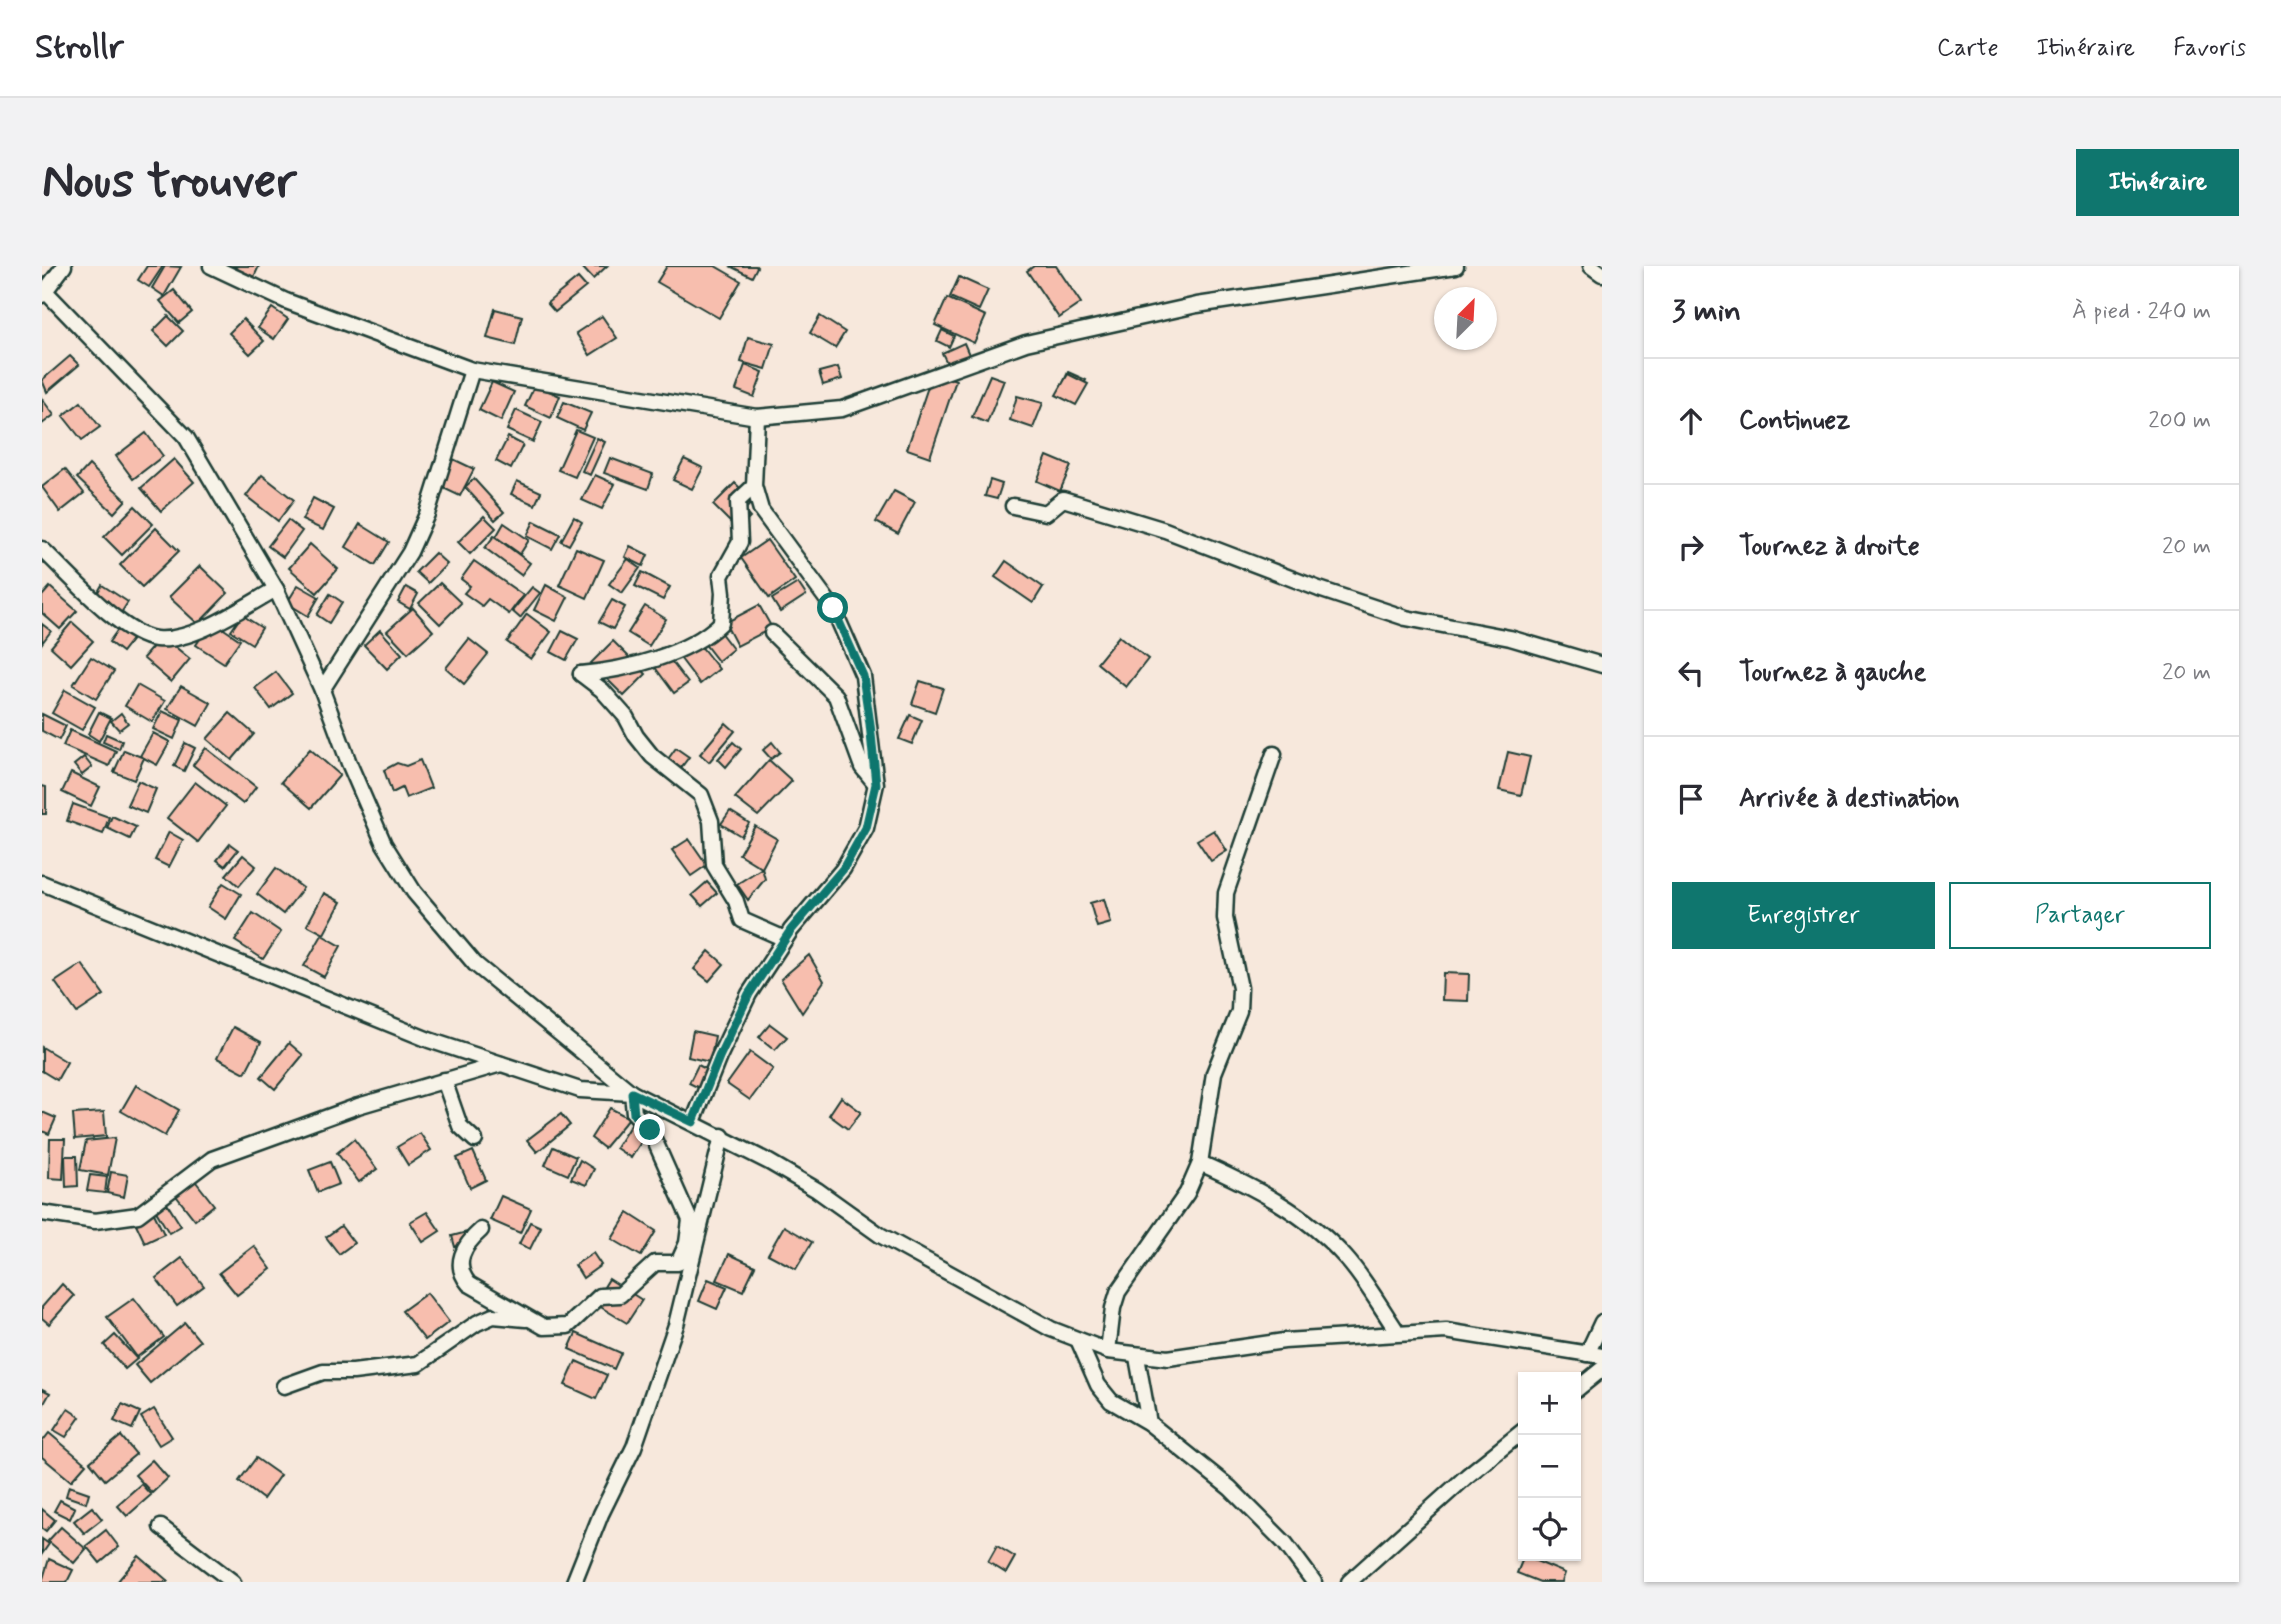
<!DOCTYPE html>
<html lang="fr">
<meta charset="utf-8">
<style>
:root{--surface:#fff;--page:#f2f2f3;--text:#2b2b33;--muted:#7c7c81;--line:#e1e1e2;--accent:#0f766e}
body{margin:0;font-family:Mynerve,sans-serif;background:var(--page);color:var(--text)}
.controls{position:absolute;right:21px;bottom:21px;display:grid;overflow:hidden;border-radius:0px;box-shadow:0 2px 5px #0004}
.controls button{width:63px;height:63px;display:grid;place-items:center;padding:0;border:0;border-bottom:2px solid var(--line);background:var(--surface);color:var(--text);font:35px sans-serif}
.compass{position:absolute;left:1392px;top:21px;width:63px;height:63px;border-radius:50%;background:var(--surface);box-shadow:0 2px 5px #0004;rotate:24deg}
.stop{position:absolute;width:21px;height:21px;margin:-16px;border:5px solid #0f766e;border-radius:50%;background:#fff}
.stop.end{background:#0f766e;border-color:#fff;box-shadow:0 2px 7px #0008}
.list{margin:0;padding:0;list-style:none}
h2{display:flex;justify-content:space-between;align-items:center;height:91px;margin:0;padding:0 28px;font-size:30px}
h2 small{font-size:23px;font-weight:400;color:var(--muted)}
.list li{display:grid;grid-template-columns:46px 1fr auto;gap:21px;align-items:center;box-sizing:border-box;height:126px;padding:0 28px;border-top:2px solid var(--line)}
.list b{display:block;font-size:26px;white-space:nowrap}
.list em{font-size:23px;font-style:normal;color:var(--muted)}
.actions{display:flex;gap:14px;padding:21px 28px}
.actions a{flex:1;padding:16px 0;border:2px solid var(--accent);border-radius:0px;text-align:center;font-size:24px;color:var(--accent)}
.actions .main{background:var(--accent);color:#fff}
.icon{flex:none;width:38px;height:38px;fill:none;stroke:currentColor;stroke-width:2;stroke-linecap:round;stroke-linejoin:round}
.map{position:relative;flex:none;width:1560px;height:1316px;overflow:hidden;border-radius:0px}
header{display:flex;align-items:center;gap:42px;box-sizing:border-box;height:98px;padding:0 35px;background:var(--surface);border-bottom:2px solid var(--line)}
header strong{font-size:33px}
nav{display:flex;gap:38px;margin-inline-start:auto;font-size:24px}
.intro{display:flex;align-items:center;justify-content:space-between;box-sizing:border-box;height:168px;padding:0 42px}
h1{margin:0;font-size:49px}
.button{padding:18px 32px;border-radius:0px;background:var(--accent);color:#fff;font-size:24px;font-weight:700}
main{display:flex;gap:42px;padding:0 42px}
aside{flex:1;background:var(--surface);border-radius:0px;box-shadow:0 2px 5px #0004}
.map>svg:first-child{display:block}
</style>
<header>
<strong>Strollr</strong>
<nav><a>Carte</a><a>Itinéraire</a><a>Favoris</a></nav>
</header>
<div class="intro"><h1>Nous trouver</h1><a class="button">Itinéraire</a></div>
<main>
<div class="map">
<svg width="1560" height="1316" viewBox="0 0 1560 1316">
<rect width="100%" height="100%" fill="#f7e8dc"/>
<filter id="ink" filterUnits="userSpaceOnUse"><feTurbulence type="fractalNoise" baseFrequency=".0143" numOctaves="2"/><feDisplacementMap in="SourceGraphic" scale="14" xChannelSelector="R" yChannelSelector="G"/><feConvolveMatrix kernelMatrix="1 2 1 2 8 2 1 2 1" color-interpolation-filters="sRGB"/></filter>
<g filter="url(#ink)">
<g fill="#f7beae" stroke="#1f3d34" stroke-width="2">
<polygon points="105,0 121,0 107,21 96,14"/>
<polygon points="123,0 139,1 122,30 110,22"/>
<polygon points="189,0 217,0 212,11"/>
<polygon points="539,0 565,0 551,13"/>
<polygon points="625,0 673,0 699,15 677,52 615,16"/>
<polygon points="688,0 714,0 715,1 710,11"/>
<polygon points="992,0 1014,0 1039,37 1017,52 985,5"/>
<polygon points="917,11 946,24 937,44 908,31"/>
<polygon points="536,12 544,21 513,46 505,37"/>
<polygon points="132,24 150,46 137,57 118,35"/>
<polygon points="905,32 944,50 932,77 893,59"/>
<polygon points="230,42 246,53 232,73 216,62"/>
<polygon points="453,43 480,50 473,79 445,72"/>
<polygon points="126,50 141,65 126,80 111,65"/>
<polygon points="560,50 575,72 548,89 534,67"/>
<polygon points="778,50 803,66 793,82 768,67"/>
<polygon points="201,53 222,75 208,88 187,67"/>
<polygon points="900,64 912,70 907,81 895,75"/>
<polygon points="706,71 732,78 724,103 699,96"/>
<polygon points="922,77 928,91 907,101 900,87"/>
<polygon points="28,90 37,99 5,126 0,114"/>
<polygon points="703,99 721,106 712,131 694,124"/>
<polygon points="796,101 800,113 781,119 777,106"/>
<polygon points="891,106 914,114 888,191 865,183"/>
<polygon points="1026,106 1044,114 1035,134 1017,126"/>
<polygon points="1026,108 1046,118 1034,139 1014,129"/>
<polygon points="948,109 962,114 945,157 930,151"/>
<polygon points="450,116 472,126 459,155 437,144"/>
<polygon points="493,119 518,130 509,152 483,140"/>
<polygon points="975,130 1001,137 991,162 968,154"/>
<polygon points="0,133 12,149 0,158"/>
<polygon points="39,136 58,161 40,174 21,150"/>
<polygon points="522,136 549,147 541,164 515,152"/>
<polygon points="474,144 500,156 491,176 465,164"/>
<polygon points="534,164 551,171 533,211 516,204"/>
<polygon points="104,167 121,190 91,213 74,190"/>
<polygon points="466,171 481,179 469,203 454,195"/>
<polygon points="555,172 563,176 548,209 540,205"/>
<polygon points="1005,190 1029,200 1018,225 995,215"/>
<polygon points="568,192 611,208 606,223 562,207"/>
<polygon points="132,193 152,216 119,245 99,222"/>
<polygon points="411,193 432,203 418,230 397,220"/>
<polygon points="642,193 661,202 650,223 631,214"/>
<polygon points="47,199 84,234 72,247 35,212"/>
<polygon points="23,203 42,227 18,246 0,221"/>
<polygon points="220,209 252,234 236,255 204,230"/>
<polygon points="553,209 573,218 560,243 540,234"/>
<polygon points="432,213 462,246 453,254 423,221"/>
<polygon points="948,214 960,218 955,233 943,230"/>
<polygon points="475,215 499,226 493,239 469,228"/>
<polygon points="693,217 711,235 702,245 708,252 696,264 671,239"/>
<polygon points="852,225 873,236 856,268 834,256"/>
<polygon points="271,232 292,243 281,264 260,254"/>
<polygon points="93,240 111,258 80,289 62,271"/>
<polygon points="442,250 454,262 428,288 416,276"/>
<polygon points="532,251 540,256 527,279 519,275"/>
<polygon points="246,254 260,265 241,291 226,280"/>
<polygon points="492,255 518,268 510,283 485,270"/>
<polygon points="462,257 487,274 478,288 454,271"/>
<polygon points="318,258 347,276 333,299 304,281"/>
<polygon points="114,262 137,285 100,321 78,299"/>
<polygon points="452,270 488,297 479,309 443,282"/>
<polygon points="725,274 753,314 727,332 699,292"/>
<polygon points="268,278 296,303 275,327 247,302"/>
<polygon points="588,280 606,289 601,300 583,291"/>
<polygon points="534,282 562,294 545,332 517,319"/>
<polygon points="393,287 405,298 386,317 374,306"/>
<polygon points="586,293 598,302 580,327 567,318"/>
<polygon points="432,295 481,329 467,348 446,333 440,340 422,327 428,320 419,313"/>
<polygon points="964,295 1001,321 991,337 953,311"/>
<polygon points="158,300 186,327 156,358 127,331"/>
<polygon points="600,306 628,321 621,334 593,320"/>
<polygon points="398,317 419,337 398,358 377,337"/>
<polygon points="756,317 764,329 738,346 730,333"/>
<polygon points="60,319 86,336 79,347 53,331"/>
<polygon points="256,319 277,331 266,350 245,337"/>
<polygon points="504,319 526,331 514,355 492,344"/>
<polygon points="8,321 35,345 18,363 0,347 0,330"/>
<polygon points="364,321 376,328 368,343 356,336"/>
<polygon points="490,321 498,327 478,352 470,345"/>
<polygon points="288,328 300,336 287,357 275,349"/>
<polygon points="570,334 583,341 571,363 557,356"/>
<polygon points="717,339 730,362 695,380 683,357"/>
<polygon points="603,340 624,353 607,380 586,367"/>
<polygon points="371,342 391,365 366,387 345,365"/>
<polygon points="485,348 509,366 489,393 465,376"/>
<polygon points="200,349 220,362 210,378 189,365"/>
<polygon points="170,355 198,374 182,397 154,379"/>
<polygon points="30,356 51,375 29,399 9,381"/>
<polygon points="0,358 9,365 0,377"/>
<polygon points="77,362 91,372 80,386 67,376"/>
<polygon points="338,364 360,388 345,403 322,379"/>
<polygon points="520,365 536,373 524,394 509,386"/>
<polygon points="678,366 691,383 676,395 662,377"/>
<polygon points="120,370 148,393 129,416 101,392"/>
<polygon points="1077,370 1106,393 1084,421 1055,397"/>
<polygon points="427,373 446,388 422,418 404,402"/>
<polygon points="571,375 604,408 582,430 549,397"/>
<polygon points="658,379 677,403 658,418 639,393"/>
<polygon points="619,382 646,417 632,427 606,392"/>
<polygon points="49,391 72,405 54,433 31,419"/>
<polygon points="234,406 250,427 229,443 213,422"/>
<polygon points="878,415 901,422 893,446 870,438"/>
<polygon points="95,419 123,435 110,456 83,440"/>
<polygon points="139,420 169,437 156,460 125,443"/>
<polygon points="23,424 53,441 40,464 10,447"/>
<polygon points="120,445 140,454 132,473 111,463"/>
<polygon points="57,446 69,452 57,475 46,468"/>
<polygon points="79,447 86,457 77,464 69,455"/>
<polygon points="188,447 212,468 190,494 165,473"/>
<polygon points="0,448 24,460 17,474 0,465"/>
<polygon points="868,449 880,454 870,478 857,473"/>
<polygon points="684,457 693,465 667,496 658,488"/>
<polygon points="28,464 74,485 67,500 21,480"/>
<polygon points="111,467 128,476 115,499 98,490"/>
<polygon points="64,468 80,475 77,483 61,476"/>
<polygon points="691,476 699,483 684,501 676,493"/>
<polygon points="730,476 738,486 729,493 721,484"/>
<polygon points="143,477 153,482 142,505 132,500"/>
<polygon points="164,482 214,521 201,538 151,499"/>
<polygon points="634,482 647,491 638,503 626,493"/>
<polygon points="268,483 298,509 269,542 239,516"/>
<polygon points="82,484 102,492 92,514 72,506"/>
<polygon points="1466,486 1488,491 1479,529 1457,524"/>
<polygon points="42,491 50,501 40,509 32,499"/>
<polygon points="378,494 389,522 364,532 360,522 350,527 342,504 355,497 364,500"/>
<polygon points="727,494 750,515 716,550 693,532"/>
<polygon points="29,507 58,521 49,540 20,526"/>
<polygon points="96,515 114,523 104,547 85,539"/>
<polygon points="153,516 184,540 156,576 125,552"/>
<polygon points="0,520 4,521 4,548 0,548"/>
<polygon points="31,538 67,551 61,568 25,555"/>
<polygon points="688,545 707,557 699,570 679,558"/>
<polygon points="70,550 94,561 88,573 65,562"/>
<polygon points="713,560 735,573 720,602 697,588"/>
<polygon points="1172,564 1185,585 1169,595 1155,574"/>
<polygon points="127,566 141,574 127,601 113,594"/>
<polygon points="647,573 665,599 649,610 630,584"/>
<polygon points="188,578 196,584 183,600 175,594"/>
<polygon points="201,589 214,600 197,620 184,609"/>
<polygon points="234,602 261,622 241,648 215,628"/>
<polygon points="720,602 723,613 706,634 695,618"/>
<polygon points="665,616 675,627 660,640 650,629"/>
<polygon points="181,617 199,628 184,653 166,641"/>
<polygon points="282,627 299,636 282,668 265,659"/>
<polygon points="1062,633 1069,657 1055,661 1048,637"/>
<polygon points="211,647 239,666 221,693 193,675"/>
<polygon points="280,669 299,680 282,711 262,700"/>
<polygon points="667,685 682,698 667,715 652,703"/>
<polygon points="767,689 782,715 760,747 739,713"/>
<polygon points="40,698 62,729 35,747 13,716"/>
<polygon points="1401,707 1427,708 1426,735 1400,734"/>
<polygon points="728,758 745,771 733,784 717,771"/>
<polygon points="191,761 219,776 203,807 175,792"/>
<polygon points="651,765 673,770 668,796 646,791"/>
<polygon points="247,777 261,789 233,823 219,811"/>
<polygon points="0,781 25,796 15,814 0,805"/>
<polygon points="708,786 731,803 708,834 685,818"/>
<polygon points="656,799 666,804 657,822 647,817"/>
<polygon points="94,819 137,844 123,870 79,845"/>
<polygon points="799,831 819,846 806,863 787,849"/>
<polygon points="568,842 587,852 562,882 549,872"/>
<polygon points="0,846 14,852 7,868 0,865"/>
<polygon points="62,846 64,870 33,873 31,848"/>
<polygon points="519,848 528,859 495,886 485,874"/>
<polygon points="591,855 606,865 589,892 574,882"/>
<polygon points="378,867 389,884 366,899 355,881"/>
<polygon points="73,872 66,909 38,904 44,875"/>
<polygon points="8,873 23,873 21,913 7,912"/>
<polygon points="312,873 335,903 317,916 295,887"/>
<polygon points="511,881 534,891 526,909 503,899"/>
<polygon points="431,885 444,914 428,922 415,892"/>
<polygon points="23,890 35,890 36,920 24,921"/>
<polygon points="538,894 552,903 544,919 529,913"/>
<polygon points="288,896 297,918 276,926 267,904"/>
<polygon points="69,906 86,909 82,931 65,927"/>
<polygon points="147,907 172,939 153,954 128,922"/>
<polygon points="48,909 65,911 63,927 45,925"/>
<polygon points="119,928 139,960 127,967 108,935"/>
<polygon points="459,930 489,943 478,967 448,954"/>
<polygon points="106,935 122,968 103,977 87,943"/>
<polygon points="385,946 398,965 381,976 368,956"/>
<polygon points="586,947 614,965 599,990 570,973"/>
<polygon points="488,956 499,961 488,983 477,978"/>
<polygon points="299,960 312,977 297,988 284,971"/>
<polygon points="742,960 770,976 754,1003 726,988"/>
<polygon points="429,965 432,976 413,981 410,970"/>
<polygon points="212,980 229,1003 195,1029 177,1007"/>
<polygon points="551,987 559,999 541,1012 533,999"/>
<polygon points="687,988 713,1000 701,1025 675,1014"/>
<polygon points="140,992 162,1020 135,1040 114,1012"/>
<polygon points="567,1013 600,1034 585,1057 552,1037"/>
<polygon points="666,1013 685,1021 675,1043 657,1035"/>
<polygon points="20,1018 32,1030 7,1058 0,1052 0,1041"/>
<polygon points="385,1027 407,1056 383,1074 360,1045"/>
<polygon points="92,1032 122,1071 95,1091 65,1051"/>
<polygon points="143,1057 158,1075 108,1117 93,1099"/>
<polygon points="534,1067 579,1087 572,1103 527,1083"/>
<polygon points="73,1069 95,1093 83,1103 62,1079"/>
<polygon points="534,1095 565,1109 554,1133 523,1119"/>
<polygon points="0,1123 8,1127 0,1141"/>
<polygon points="80,1138 98,1146 90,1163 72,1155"/>
<polygon points="26,1143 38,1151 24,1171 12,1164"/>
<polygon points="112,1143 130,1171 117,1179 99,1151"/>
<polygon points="7,1167 44,1198 29,1215 0,1191 0,1176"/>
<polygon points="79,1170 94,1188 63,1214 48,1196"/>
<polygon points="214,1192 238,1209 221,1233 197,1215"/>
<polygon points="110,1194 126,1212 110,1227 93,1209"/>
<polygon points="99,1218 109,1229 85,1250 75,1239"/>
<polygon points="27,1220 47,1227 44,1237 24,1230"/>
<polygon points="18,1234 33,1242 28,1253 12,1245"/>
<polygon points="50,1241 60,1253 42,1267 32,1255"/>
<polygon points="0,1243 13,1254 4,1265 0,1262"/>
<polygon points="19,1261 44,1283 32,1297 6,1275"/>
<polygon points="64,1264 77,1281 58,1297 44,1280"/>
<polygon points="0,1273 7,1278 0,1288"/>
<polygon points="955,1280 973,1291 964,1307 946,1296"/>
<polygon points="97,1290 126,1315 125,1316 75,1316"/>
<polygon points="1482,1290 1523,1307 1520,1316 1498,1316 1475,1307"/>
<polygon points="7,1293 31,1304 25,1316 0,1316"/>
</g>
<g fill="none" stroke-linecap="round" stroke-linejoin="round">
<defs>
<g id="street">
<polyline points="169,0 244,35 430,104 715,151 800,143 984,77 1155,39 1414,0"/>
<polyline points="1549,0 1560,8"/>
<polyline points="3,25 144,171 234,323 280,424 307,497 342,578 372,626 433,698 590,827 727,896 775,924 838,969 1009,1063 1066,1085 1126,1092 1242,1075 1404,1065 1560,1090"/>
<polyline points="0,29 22,0"/>
<polyline points="971,240 1004,247 1021,233 1123,264 1277,323 1364,352 1468,372 1560,399"/>
<path d="M0 283C26 307 79 369 114 373 151 377 203 340 234 323"/>
<polyline points="730,367 794,430 820,501 833,517"/>
<polyline points="539,408 560,424 584,451 594,470 610,490 659,529 669,555 672,599 694,635 700,654 743,673"/>
<path d="M539 408C584 404 646 389 679 357L681 327 679 310 698 276 696 235 712 220"/>
<polyline points="280,424 368,286 385,248 430,104"/>
<path d="M0 617 387 774 538 824 590 827 592 847 608 864 648 954 645 977 636 997H613L578 1029 558 1030 526 1060 502 1061 427 1018C410 998 422 979 439 964"/>
<polyline points="402,814 418,860 433,874"/>
<polyline points="651,856 677,791 707,728 749,664 801,603 824,562 834,518 821,410 791,342 719,244 712,220 715,151"/>
<path d="M1158 897C1210 920 1264 947 1303 991 1323 1013 1339 1042 1356 1067"/>
<polyline points="0,947 53,955 96,949 170,893 316,840 459,798"/>
<polyline points="1037,1076 1056,1119 1069,1135 1107,1157 1188,1222 1243,1277 1272,1316"/>
<polyline points="1066,1085 1071,1042 1076,1026 1145,927 1158,897 1172,807 1197,745 1198,722 1183,652 1184,627 1232,488"/>
<polyline points="1545,1088 1560,1056"/>
<polyline points="1095,1091 1107,1157"/>
<polyline points="242,1120 281,1106 311,1106 376,1098 435,1057 451,1050 484,1053"/>
<polyline points="1534,1124 1560,1103"/>
<polyline points="119,1261 191,1316"/>
<polyline points="532,1316 559,1248 592,1181 634,1059 680,870"/>
<polyline points="1307,1316 1425,1210 1481,1165"/>
</g>
</defs>
<use href="#street" stroke="#1f3d34" stroke-width="19"/>
<use href="#street" stroke="#f7f3e8" stroke-width="14"/>
</g>
</g>
<g fill="none" stroke-linecap="round" stroke-linejoin="round" filter="url(#ink)">
<polyline stroke="#0f766e" stroke-width="9" points="608,864 592,848 590,827 651,856 677,791 707,728 749,664 801,603 824,562 834,518 828,458 821,410 791,342"/>
</g>
</svg>
<div class="controls">
<button>+</button>
<button>−</button>
<button><svg class="icon" aria-label="locate" viewBox="0 0 24 24"><circle cx="12" cy="12" r="6"/><path d="M12 2v4M12 18v4M2 12h4M18 12h4"/></svg></button>
</div>
<svg class="compass" viewBox="-18 -18 36 36"><path d="M0-13l5 13h-10z" fill="#e53935"/><path d="M0 13l5-13h-10z" fill="#7c7c81"/></svg>
<div class="stop" style="left:791px;top:342px"></div>
<div class="stop end" style="left:608px;top:864px"></div>
</div>
<aside>
<h2>3 min<small>À pied · 240 m</small></h2>
<ul class="list">
<li><svg class="icon" aria-label="ahead" viewBox="0 0 24 24"><path d="M12 20V5M6 11l6-6 6 6"/></svg><div><b>Continuez</b></div><em>200 m</em></li>
<li><svg class="icon" aria-label="right" viewBox="0 0 24 24"><path d="M7 20v-9h11M14 6l5 5-5 5"/></svg><div><b>Tournez à droite</b></div><em>20 m</em></li>
<li><svg class="icon" aria-label="left" viewBox="0 0 24 24"><path d="M17 20v-9H6M10 6l-5 5 5 5"/></svg><div><b>Tournez à gauche</b></div><em>20 m</em></li>
<li><svg class="icon" aria-label="arrive" viewBox="0 0 24 24"><path d="M6 21V4h12l-3 4 3 4H6"/></svg><div><b>Arrivée à destination</b></div></li>
</ul>
<div class="actions"><a class="main">Enregistrer</a><a>Partager</a></div>
</aside>
</main>
